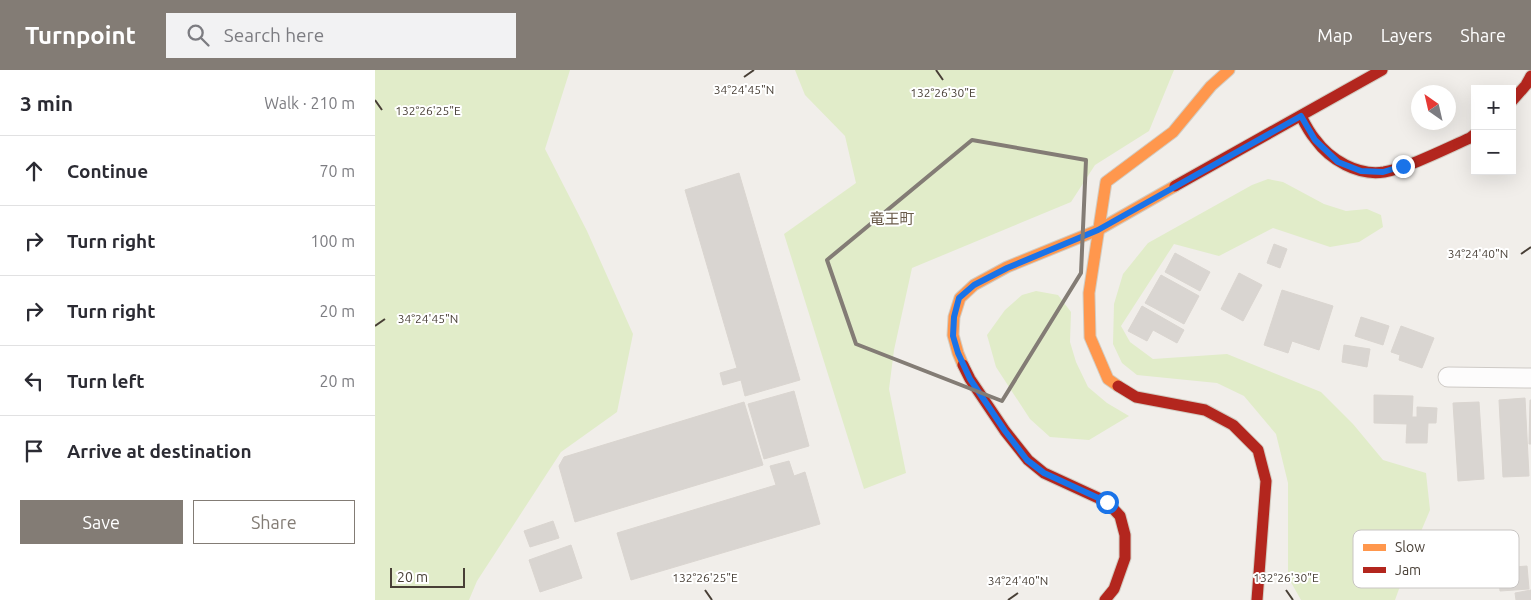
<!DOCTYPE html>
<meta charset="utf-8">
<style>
:root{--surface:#fff;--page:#f2f2f3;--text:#2b2b33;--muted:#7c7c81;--line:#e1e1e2;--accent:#837c75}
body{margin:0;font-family:Ubuntu,"Noto Sans JP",sans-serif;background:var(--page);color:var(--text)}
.controls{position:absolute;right:15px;top:15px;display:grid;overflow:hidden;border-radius:0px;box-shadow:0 5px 20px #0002}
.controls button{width:45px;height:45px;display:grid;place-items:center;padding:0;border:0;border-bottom:1px solid var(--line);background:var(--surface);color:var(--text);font:25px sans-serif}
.compass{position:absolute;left:1036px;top:15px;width:45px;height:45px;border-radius:50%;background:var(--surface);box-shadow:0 5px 20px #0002;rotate:326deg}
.scale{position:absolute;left:15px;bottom:12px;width:75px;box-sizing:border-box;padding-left:5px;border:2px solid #483f36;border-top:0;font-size:14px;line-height:18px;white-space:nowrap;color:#483f36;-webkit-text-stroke:4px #fff;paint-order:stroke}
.stop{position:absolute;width:15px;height:15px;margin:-11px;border:4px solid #1a73e8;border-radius:50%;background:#fff}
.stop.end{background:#1a73e8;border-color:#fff;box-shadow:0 1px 5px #0008}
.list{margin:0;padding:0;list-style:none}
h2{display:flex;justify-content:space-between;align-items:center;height:65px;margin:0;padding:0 20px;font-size:21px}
h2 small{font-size:16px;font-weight:400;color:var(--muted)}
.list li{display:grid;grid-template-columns:32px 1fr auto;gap:15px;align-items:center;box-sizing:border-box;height:70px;padding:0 20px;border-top:1px solid var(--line)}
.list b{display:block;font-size:19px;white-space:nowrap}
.list em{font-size:16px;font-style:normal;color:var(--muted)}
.actions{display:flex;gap:10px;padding:15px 20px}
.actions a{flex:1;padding:11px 0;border:1px solid var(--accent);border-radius:0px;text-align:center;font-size:18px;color:var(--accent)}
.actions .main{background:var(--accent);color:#fff}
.icon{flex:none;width:28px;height:28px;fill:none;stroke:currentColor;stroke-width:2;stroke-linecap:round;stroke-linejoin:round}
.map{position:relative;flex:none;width:1156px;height:530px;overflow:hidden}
header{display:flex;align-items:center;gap:30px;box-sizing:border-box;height:70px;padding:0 25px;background:var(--accent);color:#fff}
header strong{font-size:24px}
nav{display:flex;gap:28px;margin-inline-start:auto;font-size:18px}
.search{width:350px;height:45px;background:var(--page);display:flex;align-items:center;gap:12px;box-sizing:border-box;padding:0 18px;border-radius:0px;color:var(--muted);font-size:19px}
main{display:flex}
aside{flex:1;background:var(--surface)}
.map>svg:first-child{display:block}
</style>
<header>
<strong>Turnpoint</strong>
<div class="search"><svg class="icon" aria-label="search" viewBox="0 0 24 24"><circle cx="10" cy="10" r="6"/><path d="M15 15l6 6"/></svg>Search here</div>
<nav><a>Map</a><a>Layers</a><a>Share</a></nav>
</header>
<main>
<aside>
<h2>3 min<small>Walk · 210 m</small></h2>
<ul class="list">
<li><svg class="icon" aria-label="ahead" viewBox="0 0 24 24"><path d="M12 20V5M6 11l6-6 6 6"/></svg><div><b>Continue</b></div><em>70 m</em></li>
<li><svg class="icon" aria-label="right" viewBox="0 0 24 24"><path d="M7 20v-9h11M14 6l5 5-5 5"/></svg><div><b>Turn right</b></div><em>100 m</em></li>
<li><svg class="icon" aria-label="right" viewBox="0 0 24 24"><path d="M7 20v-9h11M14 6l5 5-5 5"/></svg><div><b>Turn right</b></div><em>20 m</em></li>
<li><svg class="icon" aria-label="left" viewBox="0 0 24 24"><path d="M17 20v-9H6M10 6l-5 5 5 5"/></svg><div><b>Turn left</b></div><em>20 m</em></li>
<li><svg class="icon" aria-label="arrive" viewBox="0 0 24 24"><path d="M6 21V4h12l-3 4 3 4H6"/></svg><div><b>Arrive at destination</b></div></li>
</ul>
<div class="actions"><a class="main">Save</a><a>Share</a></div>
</aside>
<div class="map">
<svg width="1156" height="530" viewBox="0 0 1156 530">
<rect width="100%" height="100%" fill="#f1eeea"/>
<g fill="#e1ecc9">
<polygon points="0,0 195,0 170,79 212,161 258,264 242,342 186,382 102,511 94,530 0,530"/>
<polygon points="420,0 799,0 774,61 720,95 696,132 537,198 519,280 514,319 531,403 489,419 409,164 481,113 470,66 430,25"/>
<polygon points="893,109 908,112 949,134 971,141 992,139 1006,145 1008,157 984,172 955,177 898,158 844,186 799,174 746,256 755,272 778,289 852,284 946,322 978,354 1008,390 1051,403 1055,440 1039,478 1020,530 926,530 913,507 913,413 901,364 869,326 842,313 762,305 747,293 738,274 739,234 748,204 773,173 877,115"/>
<polygon points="661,221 683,225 696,242 695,272 701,292 713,317 732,333 754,346 714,370 675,367 655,349 621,297 612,265 630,240 647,225"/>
</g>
<g fill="#d9d5d1" stroke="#dad5d0">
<polygon points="364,103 425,310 370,326 366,310 348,315 345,303 362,298 310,120"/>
<polygon points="899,174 912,179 905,198 892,193"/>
<polygon points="800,183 835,202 825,221 790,202"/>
<polygon points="864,203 887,215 868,251 846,239"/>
<polygon points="786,205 824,226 809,254 770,233"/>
<polygon points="907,220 958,236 944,280 917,271 913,283 889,275"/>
<polygon points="767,236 809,260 802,273 778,260 772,271 753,261"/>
<polygon points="986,247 1014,256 1008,275 980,266"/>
<polygon points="1026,256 1059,268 1047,298 1024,290 1025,285 1016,282"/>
<polygon points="969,275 995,279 992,297 967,292"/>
<polygon points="419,321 434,376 389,389 373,334"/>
<polygon points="999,325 1038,326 1037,347 1042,347 1042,337 1062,338 1061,353 1053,353 1052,373 1031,373 1032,354 999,353"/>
<polygon points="1150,328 1154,406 1128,407 1124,330"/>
<polygon points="1155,330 1156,330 1156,374 1154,374"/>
<polygon points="369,332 388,395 200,452 184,396 189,387"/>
<polygon points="1104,332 1109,409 1083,411 1078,333"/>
<polygon points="414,391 419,406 430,402 445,454 256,510 242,463 401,415 395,396"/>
<polygon points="178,451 184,468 155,477 149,461"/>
<polygon points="196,475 207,508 165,522 154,490"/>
<polygon points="1152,496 1154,519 1125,521 1124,508 1114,509 1113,499"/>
<polygon points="1156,520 1156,530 1141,530 1140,523"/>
</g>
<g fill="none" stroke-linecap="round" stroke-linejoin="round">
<defs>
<polyline id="street" points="1073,307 1156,308"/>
<g id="slow">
<polyline points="588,295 583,283 578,265 579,247 585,228 599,215 632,197 723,160 800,116"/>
<polyline points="743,316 733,309 715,267 714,223 731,112 798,62 836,16 854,0"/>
</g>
<g id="jam">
<polyline points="1137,31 1151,15 1156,6"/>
<path d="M926 46C930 54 934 62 940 69 955 90 983 106 1009 102 1035 97 1070 79 1095 68L1100 64"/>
<polyline points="800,116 1007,0"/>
<polyline points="588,295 595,309 630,361 653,390 669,403 732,432 745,446 750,465 750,488 739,519 730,530"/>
<polyline points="743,316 761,327 830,340 858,355 883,380 891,411 882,530"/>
</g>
</defs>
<use href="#street" stroke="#cecac6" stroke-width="21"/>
<use href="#slow" stroke="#d2ccc2" stroke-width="13"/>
<use href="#jam" stroke="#d2ccc2" stroke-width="13"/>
<use href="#street" stroke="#fdfcfc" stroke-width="19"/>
<use href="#slow" stroke="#ff974d" stroke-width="11"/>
<use href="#jam" stroke="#b3261e" stroke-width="11"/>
</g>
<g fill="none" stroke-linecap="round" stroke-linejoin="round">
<polyline stroke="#1a73e8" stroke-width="6" points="732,432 669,403 652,390 630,361 595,309 583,283 578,266 579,247 584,228 599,215 632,198 723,160 926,46 940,70 963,92 986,101 1008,102 1028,96"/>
</g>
<path fill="none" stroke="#837c75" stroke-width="4" stroke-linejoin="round" d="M597 70 711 90 706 203 627 331 481 274 452 190Z"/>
<path fill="none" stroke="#483f36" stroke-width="2" d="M561 0 568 10M369 7 379 0M0 30 7 40M1146 184 1156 177M0 256 10 249M330 520 337 530M911 520 918 530M633 530 643 523"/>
<g text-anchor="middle" stroke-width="4" stroke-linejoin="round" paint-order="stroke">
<g font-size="15" fill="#6b5c4c" stroke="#fff">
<text x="517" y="154">竜王町</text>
</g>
</g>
<rect x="978" y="460" width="166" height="58" rx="8" fill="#fff" stroke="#c8c5c3" stroke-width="1"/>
<rect x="988" y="474" width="23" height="7" fill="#ff974d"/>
<rect x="988" y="497" width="23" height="6" fill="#b3261e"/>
<g font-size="14" fill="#483f36">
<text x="1020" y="482">Slow</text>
<text x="1020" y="505">Jam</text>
</g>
<g font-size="12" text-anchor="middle" fill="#483f36" stroke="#fff" stroke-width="4" stroke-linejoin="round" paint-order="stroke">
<text x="369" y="24">34°24'45"N</text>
<text x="568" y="27">132°26'30"E</text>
<text x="53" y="45">132°26'25"E</text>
<text x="1103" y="188">34°24'40"N</text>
<text x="53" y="253">34°24'45"N</text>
<text x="330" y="512">132°26'25"E</text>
<text x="911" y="512">132°26'30"E</text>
<text x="643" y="515">34°24'40"N</text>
</g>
</svg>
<div class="controls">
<button>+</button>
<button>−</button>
</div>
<svg class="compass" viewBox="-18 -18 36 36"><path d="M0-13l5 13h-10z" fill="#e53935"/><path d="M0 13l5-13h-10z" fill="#7c7c81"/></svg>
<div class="scale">20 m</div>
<div class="stop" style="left:732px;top:432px"></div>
<div class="stop end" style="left:1028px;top:96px"></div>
</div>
</main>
